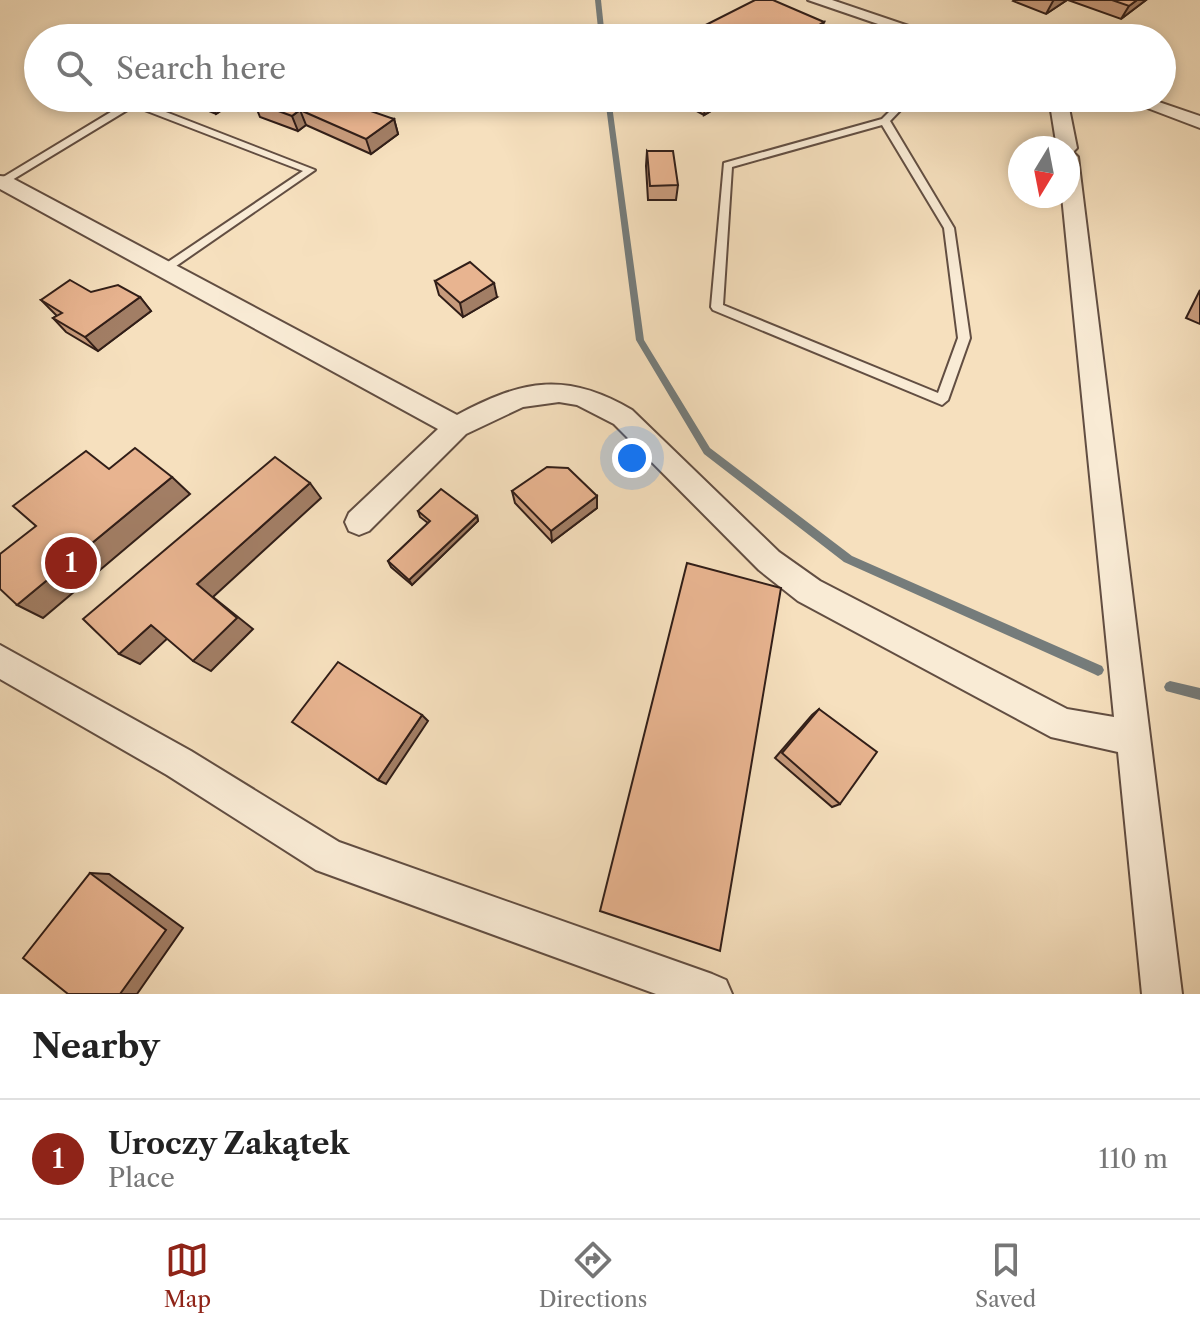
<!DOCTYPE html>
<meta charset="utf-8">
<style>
:root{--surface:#fff;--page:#f2f2f2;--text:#222;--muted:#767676;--line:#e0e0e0;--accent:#8f2418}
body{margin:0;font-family:"Libre Caslon Text",serif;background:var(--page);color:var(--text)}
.compass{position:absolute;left:1008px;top:136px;width:72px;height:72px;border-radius:50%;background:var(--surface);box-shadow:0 4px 12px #0003;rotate:190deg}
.you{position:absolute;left:632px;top:458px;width:28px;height:28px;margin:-20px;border:6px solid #fff;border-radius:50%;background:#1a73e8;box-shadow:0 0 0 12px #1a73e833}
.badge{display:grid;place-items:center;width:52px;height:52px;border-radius:50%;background:var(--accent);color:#fff;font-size:26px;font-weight:700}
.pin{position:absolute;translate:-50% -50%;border:4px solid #fff;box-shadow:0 2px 8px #0006}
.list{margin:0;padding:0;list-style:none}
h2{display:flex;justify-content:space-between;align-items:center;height:104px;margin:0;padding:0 32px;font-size:34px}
h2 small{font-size:26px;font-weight:400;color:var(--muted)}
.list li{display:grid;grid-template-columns:52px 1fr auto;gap:24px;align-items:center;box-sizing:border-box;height:120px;padding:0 32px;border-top:2px solid var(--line)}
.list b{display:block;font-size:30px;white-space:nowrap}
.list p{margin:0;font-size:26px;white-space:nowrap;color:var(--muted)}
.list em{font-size:26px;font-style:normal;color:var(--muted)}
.icon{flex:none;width:44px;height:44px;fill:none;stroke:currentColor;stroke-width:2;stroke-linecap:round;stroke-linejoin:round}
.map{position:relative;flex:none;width:1200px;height:994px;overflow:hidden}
.search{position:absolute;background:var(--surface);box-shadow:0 4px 12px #0003;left:24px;right:24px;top:24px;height:88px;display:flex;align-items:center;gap:20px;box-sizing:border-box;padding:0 28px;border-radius:44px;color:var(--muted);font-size:30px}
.sheet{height:224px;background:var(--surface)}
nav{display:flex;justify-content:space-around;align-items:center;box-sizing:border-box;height:112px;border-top:2px solid var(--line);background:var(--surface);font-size:22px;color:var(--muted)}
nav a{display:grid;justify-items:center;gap:4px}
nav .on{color:var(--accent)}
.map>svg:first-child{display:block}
</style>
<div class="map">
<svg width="1200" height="994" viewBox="0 0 1200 994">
<rect width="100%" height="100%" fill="#f6e0be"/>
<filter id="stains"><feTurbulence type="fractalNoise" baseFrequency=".0025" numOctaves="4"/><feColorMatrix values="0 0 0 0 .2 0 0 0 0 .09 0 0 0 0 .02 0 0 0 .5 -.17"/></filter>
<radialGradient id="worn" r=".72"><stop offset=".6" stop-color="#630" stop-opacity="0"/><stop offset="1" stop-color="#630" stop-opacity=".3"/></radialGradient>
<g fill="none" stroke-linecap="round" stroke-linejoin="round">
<g fill="#757c7b" fill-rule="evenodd">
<polygon points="595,0 601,0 605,38 599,38"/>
<polygon points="605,98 611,98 644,340 710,448 852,556 1102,666 1104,670 1102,674 1098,676 1094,674 844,562 704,454 636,340"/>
<polygon points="1170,681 1200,688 1200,700 1166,691 1164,687 1166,683"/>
</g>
<defs>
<g id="lane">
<polygon points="439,31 446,33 440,38 430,38"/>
<polygon points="134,98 144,98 140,102 315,170 166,273 160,269 162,266 303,171 134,106 7,183 0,183 0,179"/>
<path d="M903 98H912L890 121 954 228 970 338 948 400 942 405 713 310 711 307 724 163 882 119ZM882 125 944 228 958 338 938 393 723 305 732 167Z"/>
</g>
<g id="street">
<polygon points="808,0 832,0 944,38 919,38"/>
<path d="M1049 98H1067L1077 148 1073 152 1078 157 1182 994H1142L1118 752 1051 737 798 601 759 570 614 424 577 405 559 402 523 407 466 434 369 531 359 535 349 531 345 522 349 513 438 429 0 189V176L10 177 457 415C522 380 566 371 632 410L779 552 820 581 1067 709 1114 717 1062 196H1068V148H1057Z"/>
<polygon points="1121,98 1147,98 1200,116 1200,128"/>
<polygon points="0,645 191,751 339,842 712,974 726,980 732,994 656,994 316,870 167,775 0,679"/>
</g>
</defs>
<use href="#lane" stroke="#624e42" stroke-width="4"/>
<use href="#street" stroke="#624e42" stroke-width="4"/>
<use href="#lane" fill="#f9ebd5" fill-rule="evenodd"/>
<use href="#street" fill="#f9ebd5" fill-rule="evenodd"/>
</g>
<g fill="#c89b7c" stroke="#311e18" stroke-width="2">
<polygon points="1014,0 1067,0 1046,14 1013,1"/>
<polygon points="1068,0 1146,0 1121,19"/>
<polygon points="183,98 240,98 216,114 186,102"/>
<polygon points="673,98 733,98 704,115"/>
<polygon points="254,102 394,119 398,134 371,154 306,125 298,131 260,117"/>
<polygon points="647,151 678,185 676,200 648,200 646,166"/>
<polygon points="435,281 497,297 463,317 439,295"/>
<polygon points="1200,290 1200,324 1186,318"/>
<polygon points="91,292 140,297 151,311 98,351 66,332 53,318 57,316 41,300"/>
<polygon points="512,491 597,496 597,508 552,542 515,503"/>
<polygon points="418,511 477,516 478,521 412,585 391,567 388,561 428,523 420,517"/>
<polygon points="819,709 840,804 832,807 775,758 812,715"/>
</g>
<g fill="#a27e65" stroke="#311e18" stroke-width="2">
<polygon points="1054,0 1067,0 1046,14 1053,1"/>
<polygon points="1137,0 1146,0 1121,19 1129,6"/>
<polygon points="824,22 820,38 796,38"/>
<polygon points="211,98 240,98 216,114 209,99"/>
<polygon points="706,98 733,98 704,115"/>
<polygon points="300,110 306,125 298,131 292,116"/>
<polygon points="394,119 398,134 371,154 366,139"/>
<polygon points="494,283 497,297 463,317 460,303"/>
<polygon points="140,297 151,311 98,351 85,337"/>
<polygon points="172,477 190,494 43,618 17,605"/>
<polygon points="310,483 321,498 213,597 253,629 211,671 193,661 197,584"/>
<polygon points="597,496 597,508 552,542 551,531"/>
<polygon points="477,516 478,521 412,585 409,580"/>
<polygon points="151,625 170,636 140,664 119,654"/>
<polygon points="422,715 428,721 386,784 378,780"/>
<polygon points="90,873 109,874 183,928 137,994 120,994"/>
</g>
<g fill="#e8b490" stroke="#311e18" stroke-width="2">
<polygon points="755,0 773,0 824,22 796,38 680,38"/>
<polygon points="1112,0 1137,0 1129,6"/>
<polygon points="504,32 523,38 495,38"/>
<polygon points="260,98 333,98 394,119 366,139 300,110 292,116 254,102"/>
<polygon points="647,151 673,151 678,185 650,186"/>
<polygon points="470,262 494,283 460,303 435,281"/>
<polygon points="70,280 91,292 118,285 140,297 85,337 53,318 62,313 41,300"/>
<polygon points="135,448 172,477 17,605 0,589 0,554 36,526 13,506 86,451 109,469"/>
<polygon points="275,457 310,483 197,584 237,618 193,661 151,625 119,654 83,619"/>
<polygon points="547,467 568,468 597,496 551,531 512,491"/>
<polygon points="441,489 477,516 409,580 388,561 430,521 418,511"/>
<polygon points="687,563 781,588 720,951 600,911"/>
<polygon points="338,662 422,715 378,780 292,722"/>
<polygon points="819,709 877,752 840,804 782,753"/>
<polygon points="90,873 166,930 120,994 68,994 23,958"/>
</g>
<rect width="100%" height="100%" filter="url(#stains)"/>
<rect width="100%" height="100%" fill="url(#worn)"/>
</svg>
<svg class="compass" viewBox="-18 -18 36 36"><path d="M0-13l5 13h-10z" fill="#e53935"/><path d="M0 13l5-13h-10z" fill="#767676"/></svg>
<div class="you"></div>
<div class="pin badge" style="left:71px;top:563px">1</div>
<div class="search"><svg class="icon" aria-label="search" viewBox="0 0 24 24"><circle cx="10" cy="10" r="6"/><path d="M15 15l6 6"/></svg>Search here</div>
</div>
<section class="sheet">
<h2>Nearby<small></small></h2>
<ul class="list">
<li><span class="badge">1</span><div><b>Uroczy Zakątek</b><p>Place</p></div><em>110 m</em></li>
</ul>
</section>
<nav>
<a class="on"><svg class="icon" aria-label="map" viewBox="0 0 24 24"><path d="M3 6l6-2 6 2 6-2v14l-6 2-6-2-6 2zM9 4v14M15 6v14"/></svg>Map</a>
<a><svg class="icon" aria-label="directions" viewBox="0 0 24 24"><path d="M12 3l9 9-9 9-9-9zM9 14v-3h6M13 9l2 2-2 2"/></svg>Directions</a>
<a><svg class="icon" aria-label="saved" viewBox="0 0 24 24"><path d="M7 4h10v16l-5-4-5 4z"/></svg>Saved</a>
</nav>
